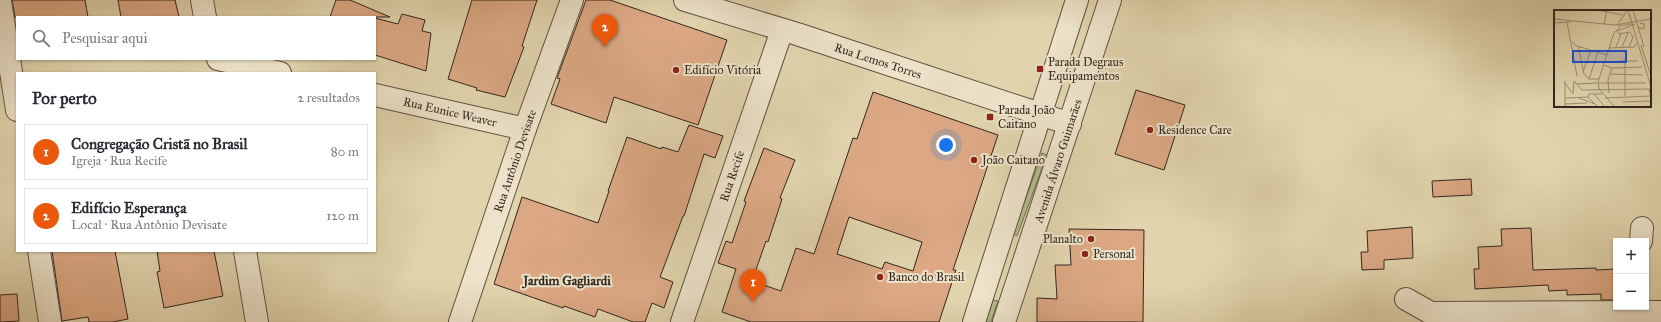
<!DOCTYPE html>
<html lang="pt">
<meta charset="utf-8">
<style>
:root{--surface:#fff;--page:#f7f7f7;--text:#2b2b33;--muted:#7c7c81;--line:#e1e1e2;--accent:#ea580c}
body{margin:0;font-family:"IM FELL Great Primer",serif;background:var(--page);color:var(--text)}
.controls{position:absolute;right:12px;bottom:12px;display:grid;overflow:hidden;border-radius:0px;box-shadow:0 1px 3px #0004}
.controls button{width:36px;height:36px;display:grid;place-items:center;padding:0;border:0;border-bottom:1px solid var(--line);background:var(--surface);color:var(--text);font:20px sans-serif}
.you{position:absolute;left:946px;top:145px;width:14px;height:14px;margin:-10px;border:3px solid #fff;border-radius:50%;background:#1a73e8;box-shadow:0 0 0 6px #1a73e833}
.badge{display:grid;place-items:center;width:26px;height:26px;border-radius:50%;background:var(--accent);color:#fff;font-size:13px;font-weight:700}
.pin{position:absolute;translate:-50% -33px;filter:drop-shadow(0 1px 2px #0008)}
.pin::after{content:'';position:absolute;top:21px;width:14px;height:12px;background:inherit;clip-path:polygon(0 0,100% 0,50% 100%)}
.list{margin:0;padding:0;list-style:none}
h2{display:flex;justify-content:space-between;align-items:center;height:52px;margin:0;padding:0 16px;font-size:17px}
h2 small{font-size:13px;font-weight:400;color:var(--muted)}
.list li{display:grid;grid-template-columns:26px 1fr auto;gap:12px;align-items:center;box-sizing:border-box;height:56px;margin:0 8px 8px;padding:0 8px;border:1px solid var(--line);border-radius:0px}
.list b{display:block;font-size:15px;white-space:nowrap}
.list p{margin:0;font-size:13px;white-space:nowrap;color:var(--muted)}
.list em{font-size:13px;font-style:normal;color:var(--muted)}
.icon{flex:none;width:22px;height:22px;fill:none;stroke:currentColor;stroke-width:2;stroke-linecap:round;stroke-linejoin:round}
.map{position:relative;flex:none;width:1661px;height:322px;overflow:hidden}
.search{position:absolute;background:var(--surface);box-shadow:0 1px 3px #0004;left:16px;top:16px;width:360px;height:44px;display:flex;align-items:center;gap:10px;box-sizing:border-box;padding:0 14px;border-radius:0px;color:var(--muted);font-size:15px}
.panel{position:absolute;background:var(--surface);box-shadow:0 1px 3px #0004;left:16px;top:72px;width:360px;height:180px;border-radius:0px}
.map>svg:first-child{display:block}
</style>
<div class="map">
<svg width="1661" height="322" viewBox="0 0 1661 322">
<rect width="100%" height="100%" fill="#e1d4ad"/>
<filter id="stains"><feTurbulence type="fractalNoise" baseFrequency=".005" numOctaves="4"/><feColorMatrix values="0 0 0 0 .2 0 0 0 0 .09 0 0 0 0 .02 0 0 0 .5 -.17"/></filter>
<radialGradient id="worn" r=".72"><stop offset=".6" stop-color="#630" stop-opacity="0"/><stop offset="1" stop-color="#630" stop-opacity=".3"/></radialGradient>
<g fill="#b0bd8b" stroke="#717254">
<polygon points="1042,153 1047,155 1017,236 1013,234"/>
<polygon points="993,300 998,301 991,322 986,322"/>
</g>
<g fill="#dba883" stroke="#32261e" fill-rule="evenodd">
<polygon points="12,0 85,0 88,17 15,17"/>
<polygon points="118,0 175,0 179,17 121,17"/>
<polygon points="336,0 350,0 390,17 330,17"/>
<polygon points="472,0 537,0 522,46 524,47 505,97 476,90 477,88 448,79"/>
<polygon points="586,0 610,0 727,40 698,125 614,97 606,123 551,104 560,79 557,78"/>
<polygon points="402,14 425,20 422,31 431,33 426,71 375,55 375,18 398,24"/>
<polygon points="1136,90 1185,105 1164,170 1115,154"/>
<path d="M873 92 998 135 953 270H956L939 322H751L722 312 736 269 718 263 726 241 732 243 746 202 744 201 764 148 795 160 780 198 782 199 768 242 766 241 752 281 781 291 796 248 814 254 853 138 857 139ZM849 217 922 242 913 271 885 262 882 269 837 254Z"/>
<polygon points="689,125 723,136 715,158 704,154 684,216 683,216 660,277 673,282 664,308 652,303 645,322 633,322 598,309 595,317 564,306 563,308 494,284 522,197 598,223 609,191 608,191 627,137 661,149 662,147 678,152"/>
<polygon points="1471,179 1472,195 1433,197 1432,181"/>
<polygon points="1412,227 1413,258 1384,260 1384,269 1362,270 1361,252 1368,252 1367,231"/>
<polygon points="1531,228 1533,270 1596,268 1596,270 1616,269 1616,300 1601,300 1601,294 1567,295 1567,290 1549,291 1548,285 1475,289 1474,269 1479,269 1478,247 1502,246 1501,229"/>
<polygon points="1069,229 1144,230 1143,322 1037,322 1037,298 1057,299 1055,265 1071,265"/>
<polygon points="52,251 115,251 128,319 113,322 89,322 88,317 62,321"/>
<polygon points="157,251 214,251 223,296 164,308 157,272 160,271"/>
<polygon points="17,294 19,321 0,322 0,295"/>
</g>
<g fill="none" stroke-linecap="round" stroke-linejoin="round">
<defs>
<g id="minor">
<polyline points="202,0 205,17"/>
<polyline points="685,0 797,34 1070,124"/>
<polyline points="0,1 17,110"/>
<polyline points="218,59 280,73"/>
<polyline points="375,95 525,129"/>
<polyline points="1641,241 1642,228"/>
<polyline points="39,251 50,322"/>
<polyline points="245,251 257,322"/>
<polyline points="1406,299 1431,313 1661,312"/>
<polyline points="460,322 525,129 572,0"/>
<polyline points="682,322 782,30"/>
<polyline points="974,322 1077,0"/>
<polyline points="1004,322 1110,0"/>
</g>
</defs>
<use href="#minor" stroke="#5e5242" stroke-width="24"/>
<use href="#minor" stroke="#ece3ca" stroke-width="22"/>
</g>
<g fill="#8f2418" stroke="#ece3ca" stroke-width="1.5">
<rect x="1036" y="65" width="8" height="8" rx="2"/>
<circle cx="676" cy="70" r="4"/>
<rect x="986" y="113" width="8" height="8" rx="2"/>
<circle cx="1150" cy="130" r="4"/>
<circle cx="974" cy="160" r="4"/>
<circle cx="1091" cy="239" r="4"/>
<circle cx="1085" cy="254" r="4"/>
<circle cx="880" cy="277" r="4"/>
</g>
<g text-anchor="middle" stroke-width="4" stroke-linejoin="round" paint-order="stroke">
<g font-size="12" fill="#32261e" stroke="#ece3ca">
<text transform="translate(878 61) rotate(18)" y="4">Rua Lemos Torres</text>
<text transform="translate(450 112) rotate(13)" y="4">Rua Eunice Weaver</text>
<text transform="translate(515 161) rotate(-71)" y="4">Rua Antônio Devisate</text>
<text transform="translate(1058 161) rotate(-72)" y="4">Avenida Álvaro Guimarães</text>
<text transform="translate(732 176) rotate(-71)" y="4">Rua Recife</text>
</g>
<g font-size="12" fill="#32261e" stroke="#ece3ca" text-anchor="start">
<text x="1048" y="66">Parada Degraus<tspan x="1048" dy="14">Equipamentos</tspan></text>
<text x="684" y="74">Edifício Vitória</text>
<text x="998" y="114">Parada João<tspan x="998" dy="14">Caitano</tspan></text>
<text x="1158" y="134">Residence Care</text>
<text x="982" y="164">João Caitano</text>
<text x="1083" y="243" text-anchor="end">Planalto</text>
<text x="1093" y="258">Personal</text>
<text x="888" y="281">Banco do Brasil</text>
</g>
<g font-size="13" font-weight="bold" fill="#32261e" stroke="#ece3ca">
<text x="567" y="285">Jardim Gagliardi</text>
</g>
</g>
<g transform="translate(1554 10)">
<rect width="97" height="97" fill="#e1d4ad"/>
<path fill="none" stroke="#9b8e74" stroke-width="1" d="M43 0 69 5M74 0 97 77M79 0 90 37M0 9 61 15 97 9M13 12 23 66M0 13 17 12M50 14 53 1M63 15 73 1M64 16 77 14M84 17 88 19 90 18V14L86 13M76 22 65 24 63 21 81 14M18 32 23 36 53 45M87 35 97 66M24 36 30 64 35 69H45M62 37 67 24M68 37 74 23M75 37 79 27 76 22M55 38 80 37 83 33M71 49V86M64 51H84M49 55 58 58 88 57M29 62 37 40M56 64 89 65M35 69 44 42M11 71V97M11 73 19 84 20 71 28 80 95 79 97 87M44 73H92M23 74 43 73M55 83 54 70 58 58M40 84 51 97M34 87 35 84H48M34 87 44 97M11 88 34 87M25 88 41 94M51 88 96 86M69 92 97 91M11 94 33 93M61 97 45 79 44 72 60 23 66 17M80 97 97 96"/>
<path fill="#1d4ed8" fill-opacity="0.15" stroke="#1d4ed8" stroke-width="2" d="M19 41H72V52H19Z"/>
<rect width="97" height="97" fill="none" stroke="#32261e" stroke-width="2"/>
</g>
<rect width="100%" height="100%" filter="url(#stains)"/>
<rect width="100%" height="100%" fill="url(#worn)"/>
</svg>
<div class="controls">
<button>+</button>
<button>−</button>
</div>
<div class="you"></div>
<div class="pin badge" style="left:753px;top:302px">1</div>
<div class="pin badge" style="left:605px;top:47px">2</div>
<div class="search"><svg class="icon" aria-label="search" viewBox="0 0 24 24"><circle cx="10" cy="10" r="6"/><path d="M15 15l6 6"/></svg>Pesquisar aqui</div>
<section class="panel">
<h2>Por perto<small>2 resultados</small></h2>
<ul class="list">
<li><span class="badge">1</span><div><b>Congregação Cristã no Brasil</b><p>Igreja · Rua Recife</p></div><em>80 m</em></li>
<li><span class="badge">2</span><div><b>Edifício Esperança</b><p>Local · Rua Antônio Devisate</p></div><em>120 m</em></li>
</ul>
</section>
</div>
